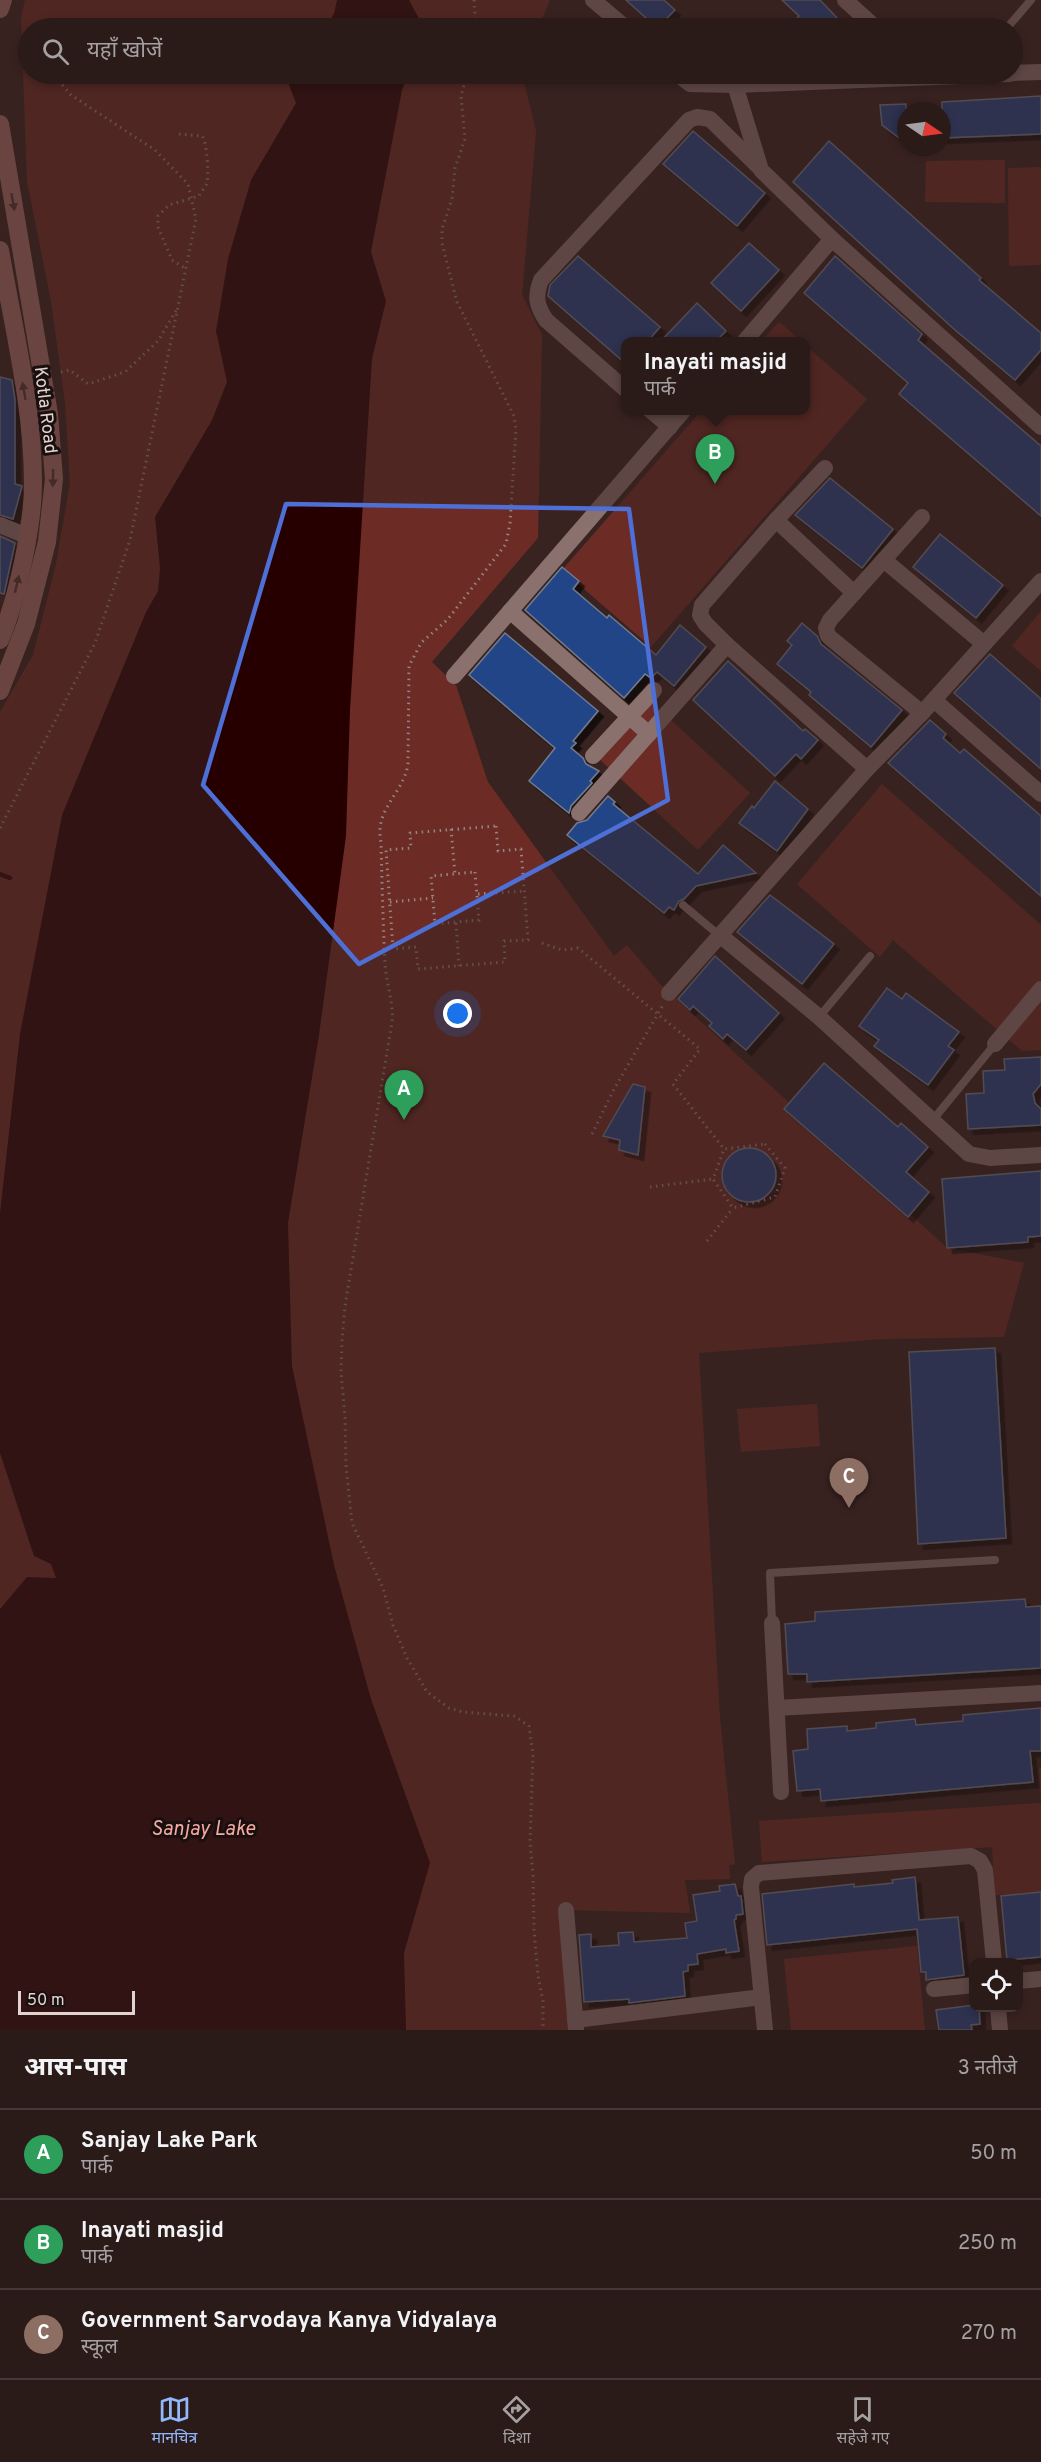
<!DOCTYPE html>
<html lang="hi">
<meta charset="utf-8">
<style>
:root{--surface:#2a1a18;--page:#362725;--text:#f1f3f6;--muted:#a5a1a2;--line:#463837;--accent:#91b8fd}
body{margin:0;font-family:Overpass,"Noto Sans Devanagari",sans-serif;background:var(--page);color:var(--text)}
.controls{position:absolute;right:18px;bottom:18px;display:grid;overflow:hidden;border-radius:12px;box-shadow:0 3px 9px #0003}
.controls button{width:54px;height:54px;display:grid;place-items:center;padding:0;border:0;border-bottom:2px solid var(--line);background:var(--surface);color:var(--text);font:30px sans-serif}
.compass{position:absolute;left:897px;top:102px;width:54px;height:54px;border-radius:50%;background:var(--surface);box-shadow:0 3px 9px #0003;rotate:103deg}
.scale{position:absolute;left:18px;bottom:15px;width:117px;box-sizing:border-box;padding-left:6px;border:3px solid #e1d3d0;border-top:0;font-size:16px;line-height:21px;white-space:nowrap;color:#e1d3d0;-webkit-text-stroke:4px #190f0e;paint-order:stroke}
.you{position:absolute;left:458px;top:1014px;width:21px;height:21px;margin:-15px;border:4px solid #fff;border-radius:50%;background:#1a73e8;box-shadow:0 0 0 9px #1a73e833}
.badge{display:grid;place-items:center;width:39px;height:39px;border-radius:50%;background:var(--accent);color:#fff;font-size:20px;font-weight:700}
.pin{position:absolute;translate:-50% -50px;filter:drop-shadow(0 2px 3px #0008)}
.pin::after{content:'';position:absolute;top:32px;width:21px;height:18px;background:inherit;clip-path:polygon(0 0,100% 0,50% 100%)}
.popup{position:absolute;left:621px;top:337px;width:189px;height:78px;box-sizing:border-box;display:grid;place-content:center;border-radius:12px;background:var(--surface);filter:drop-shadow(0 2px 4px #0005);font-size:20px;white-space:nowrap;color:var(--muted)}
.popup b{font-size:22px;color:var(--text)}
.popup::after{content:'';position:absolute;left:50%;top:100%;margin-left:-12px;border:12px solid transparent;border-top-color:var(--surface)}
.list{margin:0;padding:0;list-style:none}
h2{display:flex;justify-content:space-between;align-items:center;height:78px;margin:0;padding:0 24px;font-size:26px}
h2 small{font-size:20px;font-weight:400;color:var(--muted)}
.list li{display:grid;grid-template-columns:39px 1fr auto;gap:18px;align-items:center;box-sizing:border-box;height:90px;padding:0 24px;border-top:2px solid var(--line)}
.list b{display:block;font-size:22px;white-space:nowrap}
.list p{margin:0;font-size:20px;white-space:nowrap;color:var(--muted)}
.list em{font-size:20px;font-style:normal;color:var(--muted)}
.icon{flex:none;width:33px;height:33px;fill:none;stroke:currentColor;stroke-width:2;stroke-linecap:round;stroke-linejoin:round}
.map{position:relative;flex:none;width:1041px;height:2030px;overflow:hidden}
.search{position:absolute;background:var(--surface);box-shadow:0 3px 9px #0003;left:18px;right:18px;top:18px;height:66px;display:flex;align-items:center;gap:15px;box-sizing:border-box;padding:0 21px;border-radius:33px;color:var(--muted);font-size:22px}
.sheet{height:348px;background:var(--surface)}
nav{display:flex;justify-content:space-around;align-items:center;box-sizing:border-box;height:84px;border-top:2px solid var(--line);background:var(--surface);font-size:16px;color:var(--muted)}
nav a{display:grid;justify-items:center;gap:3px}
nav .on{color:var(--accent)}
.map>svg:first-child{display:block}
</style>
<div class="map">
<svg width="1041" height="2030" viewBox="0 0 1041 2030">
<defs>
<filter id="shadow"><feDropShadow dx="5.5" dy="5.5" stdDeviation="0" flood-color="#0009"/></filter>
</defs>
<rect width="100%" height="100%" fill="#382320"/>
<g fill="#6c2c25">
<polygon points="25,0 550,0 538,28 28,28 28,74 522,74 536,131 522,295 542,335 538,538 432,662 456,685 488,782 614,956 627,945 660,984 947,1248 1024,1263 1004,1337 883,1339 699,1353 720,1718 735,1864 729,1865 730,1879 685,1880 690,1913 566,1910 577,2030 0,2030 0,712 33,655 56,564 70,483 65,403 51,301 27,181 21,18"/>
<polygon points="1005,160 1005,203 925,202 926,161"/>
<polygon points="1041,167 1041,265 1009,266 1008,168"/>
<polygon points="779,322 801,341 761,341"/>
<polygon points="805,345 867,399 651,647 562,570 701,411 805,410"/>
<polygon points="1041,611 1041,671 1012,646"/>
<polygon points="649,700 750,793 698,850 597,757"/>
<polygon points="882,784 1041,925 1041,1050 1022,1051 893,940 880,957 797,884"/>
<polygon points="817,1404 820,1446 741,1452 737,1409"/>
<polygon points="1039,1768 1041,1768 1041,1893 995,1895 992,1847 762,1862 759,1821 1041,1803"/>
<polygon points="917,1946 925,2030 791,2030 784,1959"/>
</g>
<g fill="#260000">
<polygon points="337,0 409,0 424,28 324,28 334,14"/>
<polygon points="292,74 409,74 402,90 371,252 386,301 372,359 350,710 346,836 319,1035 288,1223 292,1366 334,1565 371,1699 430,1863 404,1953 406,2030 0,2030 0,1609 27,1577 56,1578 51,1564 34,1556 0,1453 0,1213 20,1034 62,815 146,612 158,591 160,568 155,517 212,420 227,382 216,331 228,259 251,180 296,103 287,80"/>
</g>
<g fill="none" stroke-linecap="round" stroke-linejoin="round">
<polyline stroke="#260000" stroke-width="4.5" points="0,874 10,878"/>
</g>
<g fill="#234588" stroke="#717c8f" stroke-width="1.5" filter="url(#shadow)">
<polygon points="626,0 664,0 675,10 657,28"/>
<polygon points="782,0 820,0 838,19 828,28 806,28 797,18 799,16"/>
<polygon points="1041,96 1041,134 942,138 942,102"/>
<polygon points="906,104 906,143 882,125 880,105"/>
<polygon points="693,131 765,193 737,226 663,164"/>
<polygon points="829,141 981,278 979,280 1041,333 1041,350 1015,380 955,330 793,182"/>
<polygon points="749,243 779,270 741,311 711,283"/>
<polygon points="578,256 660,327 647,342 625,342 625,363 548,296 550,285"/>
<polygon points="835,256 922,334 918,340 1041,446 1041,516 899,394 908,383 804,293"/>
<polygon points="697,303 726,331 715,342 660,342"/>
<polygon points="0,377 12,380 15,400 15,484 22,486 13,519 0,515"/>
<polygon points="830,478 893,529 862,568 795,515"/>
<polygon points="940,534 1003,585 976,618 913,567"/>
<polygon points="0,536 15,543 4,594 0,593"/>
<polygon points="562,567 579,581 573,589 607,618 609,615 656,655 680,625 706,647 674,686 657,672 651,678 645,674 624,698 525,610"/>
<polygon points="802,623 817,636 821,644 902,710 871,747 809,695 811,692 777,664 792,645 787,641"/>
<polygon points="505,633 598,711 573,741 576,743 571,748 583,758 586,764 599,771 590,781 592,783 571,806 569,813 529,781 555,748 469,675"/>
<polygon points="990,654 1041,699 1041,769 954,693"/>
<polygon points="728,661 803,731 805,729 818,740 801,759 796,754 775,776 693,700"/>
<polygon points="930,720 946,734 943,738 960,753 964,749 1041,816 1041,896 888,763"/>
<polygon points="775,781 808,809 777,851 739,823 752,806 754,808"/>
<polygon points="608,796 615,802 613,804 698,874 723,845 756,873 696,886 684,899 679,901 674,910 669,907 664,913 567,835 577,823 587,820"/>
<polygon points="770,895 834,944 802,984 737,932"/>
<polygon points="715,956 779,1013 746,1050 727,1034 723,1039 709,1026 712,1023 693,1006 690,1010 678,999"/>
<polygon points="887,988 902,999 906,993 959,1032 948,1046 954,1050 928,1085 874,1046 879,1040 859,1026"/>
<polygon points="1041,1057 1041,1084 1033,1094 1035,1103 1041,1109 1041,1125 968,1129 966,1094 984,1093 983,1071 1005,1070 1004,1059"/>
<polygon points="824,1063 898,1127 901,1123 928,1147 906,1172 929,1192 908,1217 784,1109"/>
<polygon points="633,1084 645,1087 638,1155 619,1150 620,1140 603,1136"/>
<circle cx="749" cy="1175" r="27"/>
<polygon points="1041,1171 1041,1236 1028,1237 1028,1242 947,1248 942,1179"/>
<polygon points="995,1348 1006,1538 918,1544 909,1352"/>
<polygon points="1025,1599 1026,1607 1041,1606 1041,1668 807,1682 807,1674 788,1674 785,1624 815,1621 815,1612"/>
<polygon points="1041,1708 1041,1751 1030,1751 1033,1782 821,1801 820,1789 797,1791 793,1751 808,1749 807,1729 847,1726 847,1731 876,1728 876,1723 915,1719 916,1725 963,1721 963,1715"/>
<polygon points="915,1877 919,1920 958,1917 964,1975 926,1980 926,1972 921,1972 917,1929 767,1945 762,1894 854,1884 854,1887 893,1883 892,1880"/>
<polygon points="735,1884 738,1896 741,1896 743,1914 736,1915 736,1919 734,1920 739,1951 726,1953 726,1949 697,1954 698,1964 688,1965 688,1971 683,1972 685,1996 629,2003 629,1999 584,2002 579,1935 591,1934 591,1947 619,1945 618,1933 633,1932 634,1942 687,1938 685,1923 697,1921 693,1895 720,1891 719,1886"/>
<polygon points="1041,1892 1041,1957 1007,1960 1001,1896"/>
<polygon points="974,2005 974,2007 979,2007 980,2024 971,2025 972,2030 939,2030 936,2010"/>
</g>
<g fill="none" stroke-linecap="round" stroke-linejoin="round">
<g stroke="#958481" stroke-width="3" stroke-dasharray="1.5 4.5" stroke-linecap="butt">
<polyline points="474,0 476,28"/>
<path d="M467 74 461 96 465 139 455 168 452 199 442 229V243L457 302 514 416 516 429 510 523 506 544 448 619 421 643 409 666 408 765C402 795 374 810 381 842 382 882 383 923 385 963 386 983 394 1003 392 1022L345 1306 342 1339 341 1372 345 1417 346 1466 352 1523 383 1588 393 1625 407 1658 427 1692 449 1708 463 1712 514 1716 529 1726 533 1754 530 1842 533 1874 534 1930 538 1976 543 2001V2030"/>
<path d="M179 134 202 136C207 142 209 174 207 183 205 187 201 192 199 196L169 205 158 216V227L172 260 186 269"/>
<polyline points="61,372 70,370 88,384 125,372 158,341 177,309"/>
<polygon points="496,826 498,851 521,849 528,940 504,941 505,962 418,969 416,947 393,949 386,850 411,848 410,833"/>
<polyline points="0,828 95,643 130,540 196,219 188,184 155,150 71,95 53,74"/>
<polyline points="451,829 455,874"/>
<polygon points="475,872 479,920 435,924 431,876"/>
<polyline points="478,894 524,891"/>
<polyline points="390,902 433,898"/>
<polyline points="456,923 459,966"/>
<polyline points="542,943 562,950 578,948 700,1049 673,1084 724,1149"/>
<polyline points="592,1134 614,1089 663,1005"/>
<polygon points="765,1144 785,1168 775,1197 733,1208 713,1179 724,1149"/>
<polyline points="650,1187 713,1179"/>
<polyline points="707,1241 733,1208"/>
</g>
<g stroke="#8b716d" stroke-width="8">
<polyline points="1007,28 1031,0"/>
<polyline points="683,905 720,936"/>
<polyline points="819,1017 870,956"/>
<polyline points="932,1121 995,1044"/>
<polyline points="772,1623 770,1573 995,1560"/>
</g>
<g stroke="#8b716d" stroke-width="16">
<polyline points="593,0 626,28"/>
<polyline points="845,0 876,28"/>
<polyline points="1012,73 1041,72"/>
<polyline points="677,74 690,84 735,85 1010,74"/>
<polyline points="735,85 761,170 832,239 1041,427"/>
<polyline points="744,342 832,239"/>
<path d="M625 389 546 320C536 305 535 296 541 280L689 120 697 117 710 119 759 167"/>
<polyline points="650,410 670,427"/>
<polyline points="825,468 776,520 702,605 700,615 705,623 727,645 867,769"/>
<polyline points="922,517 830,620 826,628 828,636 922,713"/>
<polyline points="776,520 854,593"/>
<polyline points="0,525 27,536"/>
<polyline points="884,560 984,644"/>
<polyline points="510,611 649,734"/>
<polyline points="454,676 684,410"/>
<polyline points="934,700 1041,794"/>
<polyline points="593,756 654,690"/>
<polyline points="579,813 727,645"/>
<polyline points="721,936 819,1017 969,1154 990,1158 1041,1155"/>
<polyline points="669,993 867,769 922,713 1041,581"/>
<polyline points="995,1044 1041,989"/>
<polyline points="772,1623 781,1792"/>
<polyline points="777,1708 1041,1693"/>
<polyline points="566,1910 576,2029"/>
<polyline points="1018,1981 1041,1979"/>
<polyline points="934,1989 974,1985"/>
<polyline points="998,2008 1000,2030"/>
<polyline points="575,2020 762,1997"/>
<polyline points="765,2030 751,1887 752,1879 759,1873 971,1856 980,1861 985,1870 994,1962"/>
</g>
<g stroke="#a76e68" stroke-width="18">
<polyline points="0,9 3,0"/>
<polyline points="0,124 49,414 54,479 47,542 26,624 0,691"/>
<path d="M0 250C13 326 33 406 33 483 33 526 17 600 0 640"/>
</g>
</g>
<defs><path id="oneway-solid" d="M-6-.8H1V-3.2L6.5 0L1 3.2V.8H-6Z" transform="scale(1.5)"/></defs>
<g fill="#523532">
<use href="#oneway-solid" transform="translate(13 202) rotate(80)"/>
<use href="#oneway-solid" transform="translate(24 391) rotate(-100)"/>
<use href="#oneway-solid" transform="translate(53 478) rotate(91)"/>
<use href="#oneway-solid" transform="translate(17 584) rotate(-77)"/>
</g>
<path d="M0 0H1041V2030H0ZM286 504 629 509 668 800 359 964 203 785Z" fill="#382320" fill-opacity=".55" fill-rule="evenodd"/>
<path fill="none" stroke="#4e6fd6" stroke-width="4.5" stroke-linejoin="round" d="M286 504 629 509 668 800 359 964 203 785Z"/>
<g text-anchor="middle" stroke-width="6" stroke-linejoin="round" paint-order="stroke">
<g font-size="18" fill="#e1d3d0" stroke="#190f0e">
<text transform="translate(46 410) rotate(83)" y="6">Kotla Road</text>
</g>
<g font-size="20" font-style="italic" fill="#f4aaa0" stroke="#190f0e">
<text x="203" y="1835">Sanjay Lake</text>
</g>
</g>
</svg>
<div class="controls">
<button><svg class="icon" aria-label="locate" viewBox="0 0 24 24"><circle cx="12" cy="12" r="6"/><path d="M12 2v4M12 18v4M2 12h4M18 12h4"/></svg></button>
</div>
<svg class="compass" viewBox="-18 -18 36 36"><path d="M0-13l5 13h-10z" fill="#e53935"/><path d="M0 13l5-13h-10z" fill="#a5a1a2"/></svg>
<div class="scale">50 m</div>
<div class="you"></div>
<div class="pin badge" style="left:404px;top:1120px;background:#2e9e5b">A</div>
<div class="pin badge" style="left:715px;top:484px;background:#2e9e5b">B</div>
<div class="popup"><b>Inayati masjid</b>पार्क</div>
<div class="pin badge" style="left:849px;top:1508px;background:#8d6e63">C</div>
<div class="search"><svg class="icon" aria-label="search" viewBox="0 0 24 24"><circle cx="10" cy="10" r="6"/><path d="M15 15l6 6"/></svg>यहाँ खोजें</div>
</div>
<section class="sheet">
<h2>आस-पास<small>3 नतीजे</small></h2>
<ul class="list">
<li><span class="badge" style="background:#2e9e5b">A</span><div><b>Sanjay Lake Park</b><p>पार्क</p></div><em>50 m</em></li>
<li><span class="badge" style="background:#2e9e5b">B</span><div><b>Inayati masjid</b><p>पार्क</p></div><em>250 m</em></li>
<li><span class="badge" style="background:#8d6e63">C</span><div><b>Government Sarvodaya Kanya Vidyalaya</b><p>स्कूल</p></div><em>270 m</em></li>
</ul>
</section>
<nav>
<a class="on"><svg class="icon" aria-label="map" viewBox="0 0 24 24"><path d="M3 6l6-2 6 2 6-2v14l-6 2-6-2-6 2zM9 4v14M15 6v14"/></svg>मानचित्र</a>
<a><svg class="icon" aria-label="directions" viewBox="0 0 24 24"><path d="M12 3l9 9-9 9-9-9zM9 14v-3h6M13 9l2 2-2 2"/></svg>दिशा</a>
<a><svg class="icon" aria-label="saved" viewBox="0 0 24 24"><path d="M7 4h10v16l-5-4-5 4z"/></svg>सहेजे गए</a>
</nav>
